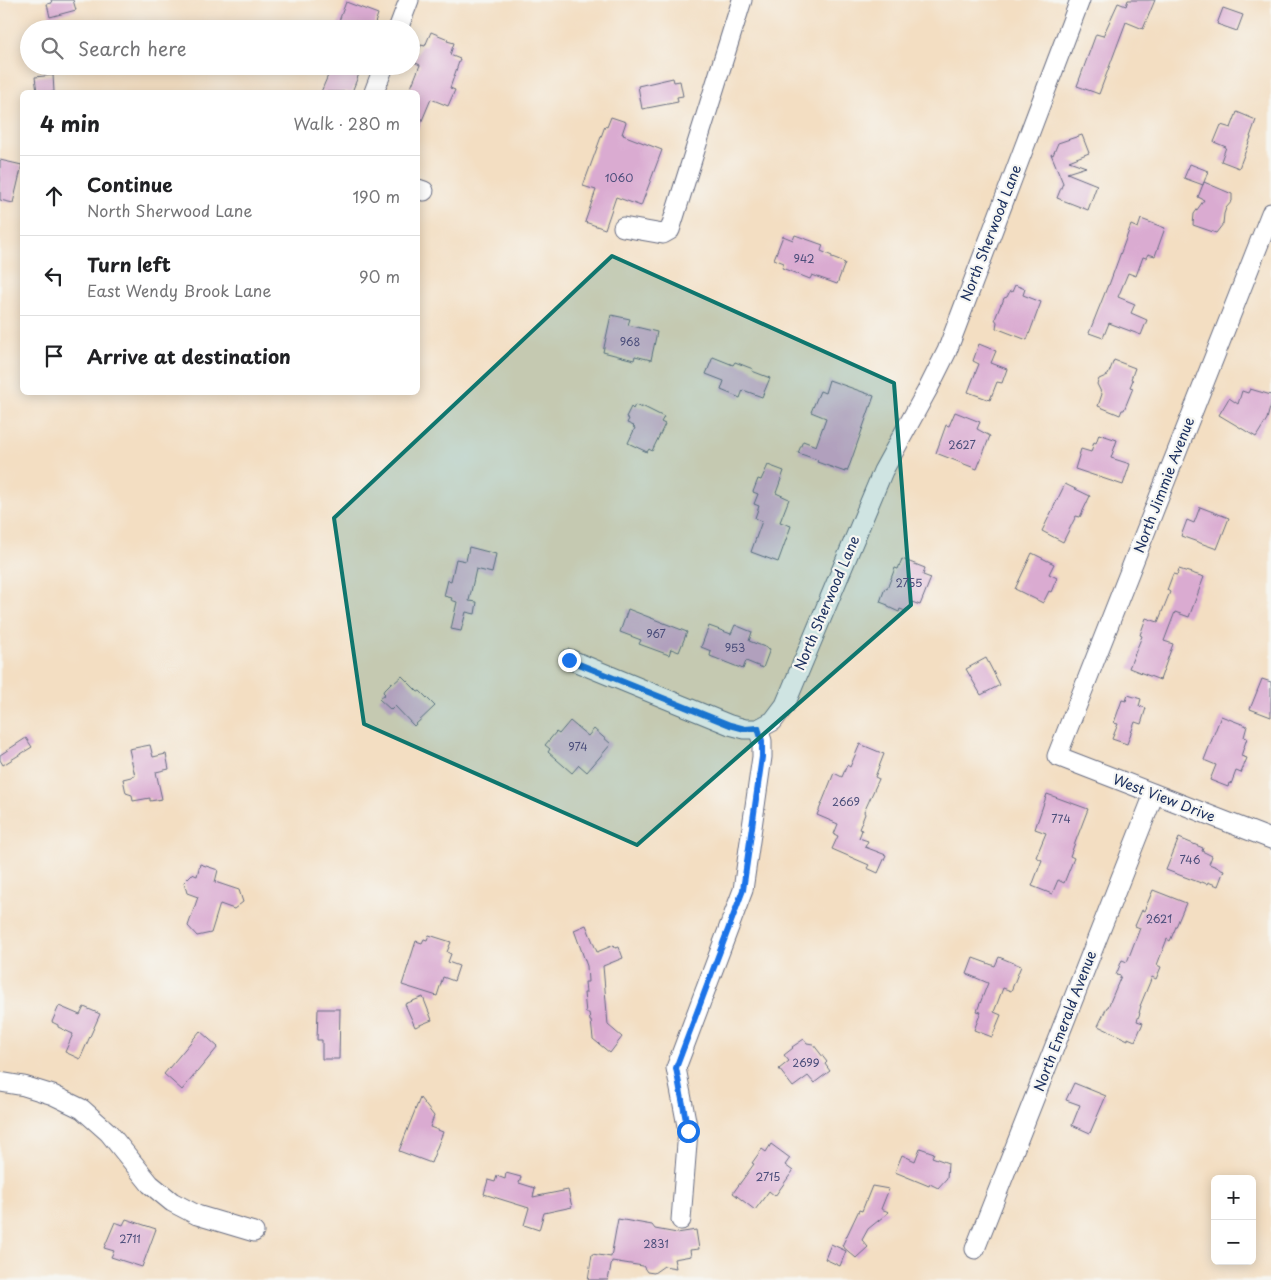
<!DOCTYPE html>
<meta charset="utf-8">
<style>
:root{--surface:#fff;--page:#f6f6f6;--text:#202124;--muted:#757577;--line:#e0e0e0}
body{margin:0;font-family:"Playpen Sans",sans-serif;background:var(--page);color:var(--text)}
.controls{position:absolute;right:15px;bottom:15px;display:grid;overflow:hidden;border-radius:8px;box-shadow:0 2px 12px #0003}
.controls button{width:45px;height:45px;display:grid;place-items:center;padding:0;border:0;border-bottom:1px solid var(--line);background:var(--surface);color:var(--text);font:25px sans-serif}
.stop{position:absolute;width:15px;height:15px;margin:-11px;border:4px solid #1a73e8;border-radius:50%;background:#fff}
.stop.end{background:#1a73e8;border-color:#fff;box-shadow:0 1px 5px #0008}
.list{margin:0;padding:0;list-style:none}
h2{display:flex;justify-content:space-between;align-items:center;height:65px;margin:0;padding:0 20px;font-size:21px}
h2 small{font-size:16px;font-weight:400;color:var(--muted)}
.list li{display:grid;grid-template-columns:32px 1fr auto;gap:15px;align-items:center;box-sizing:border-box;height:80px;padding:0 20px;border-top:1px solid var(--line)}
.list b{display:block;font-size:19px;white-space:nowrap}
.list p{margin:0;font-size:16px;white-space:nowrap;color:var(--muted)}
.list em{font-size:16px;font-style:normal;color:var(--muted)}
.icon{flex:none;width:28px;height:28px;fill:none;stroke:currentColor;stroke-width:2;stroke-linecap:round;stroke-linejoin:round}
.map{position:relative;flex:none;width:1271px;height:1280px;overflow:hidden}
.search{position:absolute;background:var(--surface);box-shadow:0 2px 12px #0003;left:20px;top:20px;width:400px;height:55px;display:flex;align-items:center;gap:12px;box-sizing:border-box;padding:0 18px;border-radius:28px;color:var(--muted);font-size:19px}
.panel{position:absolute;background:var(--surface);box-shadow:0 2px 12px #0003;left:20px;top:90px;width:400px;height:305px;border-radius:8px}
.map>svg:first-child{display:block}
</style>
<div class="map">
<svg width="1271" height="1280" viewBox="0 0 1271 1280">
<rect width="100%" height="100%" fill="#f6f6f2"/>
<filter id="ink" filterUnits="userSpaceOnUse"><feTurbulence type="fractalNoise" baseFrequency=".02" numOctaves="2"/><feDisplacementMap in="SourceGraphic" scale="10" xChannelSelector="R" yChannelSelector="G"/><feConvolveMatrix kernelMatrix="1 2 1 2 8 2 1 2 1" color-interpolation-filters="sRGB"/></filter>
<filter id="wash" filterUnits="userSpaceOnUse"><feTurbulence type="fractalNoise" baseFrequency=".0096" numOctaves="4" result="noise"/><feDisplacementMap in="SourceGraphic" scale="20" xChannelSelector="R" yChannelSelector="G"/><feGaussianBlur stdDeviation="1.12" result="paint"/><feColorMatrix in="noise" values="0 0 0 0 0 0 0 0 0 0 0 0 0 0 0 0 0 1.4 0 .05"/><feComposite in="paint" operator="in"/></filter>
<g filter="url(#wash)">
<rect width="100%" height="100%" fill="#f3dec2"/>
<g id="blocks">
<g fill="#daabd1">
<polygon points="51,0 73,0 76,10 50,17 47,4 52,3"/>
<polygon points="1128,0 1155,0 1143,29 1126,22 1099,94 1077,86 1096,34 1103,36 1118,3 1126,6"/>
<polygon points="346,2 378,14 373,29 336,29"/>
<polygon points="1223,8 1243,15 1237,31 1217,24"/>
<polygon points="431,32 448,39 447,41 454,43 450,55 460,59 450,88 455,90 448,106 431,99 418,130 418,92 410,90 420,65 414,62 421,45 425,46"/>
<polygon points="332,66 362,66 352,92 321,92"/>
<polygon points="53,75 54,92 37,92 35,77"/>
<polygon points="673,78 674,82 680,81 683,96 677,97 678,102 642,109 638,86"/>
<polygon points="1237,112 1256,120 1250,137 1251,137 1239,168 1221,161 1226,147 1214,142 1221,125 1231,128"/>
<polygon points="611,117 626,122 622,134 624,134 623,135 662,150 641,206 616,197 605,229 585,222 596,190 583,186 605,126 607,127"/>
<polygon points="1082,135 1089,153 1069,161 1086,167 1067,173 1097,185 1088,210 1057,198 1063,183 1051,154 1053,155 1058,143"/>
<polygon points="0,160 22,165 13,203 0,200"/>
<polygon points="1190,164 1208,171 1203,185 1184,178"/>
<polygon points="1204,182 1232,194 1232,201 1226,208 1224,214 1223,224 1216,233 1193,225 1194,214 1204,200 1198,197"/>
<polygon points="1141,219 1165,228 1155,256 1148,254 1146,258 1143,257 1136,276 1128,273 1118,297 1135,304 1131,313 1147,320 1141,335 1109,323 1103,338 1089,333 1108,285 1109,285 1131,225 1138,228"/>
<polygon points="795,235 823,245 821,251 832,256 832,258 845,263 837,284 812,275 810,279 782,268 784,263 774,259 783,236 793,240"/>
<polygon points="1015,285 1025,289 1023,295 1041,302 1027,340 996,328 997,322 995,319 1001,304 1002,304 1004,298 1007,297 1010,291 1012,292"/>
<polygon points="611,315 630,319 628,325 657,332 651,360 635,356 634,360 603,352"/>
<polygon points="979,344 996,351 991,363 1007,369 1002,383 997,382 990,400 968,392 979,364 973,361"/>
<polygon points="713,357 733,365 735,362 753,369 752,371 770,378 762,397 743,390 740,398 721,390 724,381 706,374"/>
<polygon points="1114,360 1135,368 1131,379 1133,380 1130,387 1133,388 1124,410 1122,410 1120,415 1098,406 1102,394 1097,384 1099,379 1108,375"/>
<polygon points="829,380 874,396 850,464 847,471 845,470 845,472 817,462 818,460 798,453 803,441 816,446 826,418 811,412 820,391 825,393"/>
<polygon points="1250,389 1271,395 1271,404 1267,419 1256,437 1219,415 1229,398 1238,404 1242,391 1248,393"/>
<polygon points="635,405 642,408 642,406 664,417 661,422 665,424 652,451 649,449 647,452 628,443 635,428 633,427 634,426 627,423 629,419 626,417 631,407 633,409"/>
<polygon points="955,412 980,422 977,429 990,436 977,469 936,453 946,425 949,426"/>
<polygon points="1099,434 1117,440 1111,458 1130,464 1123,485 1075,469 1081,449 1091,452 1094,442 1096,443"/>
<polygon points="768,465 784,471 776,493 789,499 780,522 791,526 778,562 751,552 762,521 755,518 759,506 754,504 758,494 753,492 758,479 761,480"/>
<polygon points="1065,484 1090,496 1080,517 1076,516 1063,542 1042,531"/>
<polygon points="1200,507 1229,518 1217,549 1181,536 1187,520 1194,523"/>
<polygon points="469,547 496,554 492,573 476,569 469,601 477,602 475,614 466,612 461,631 451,629 457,602 451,600 452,598 444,596 448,580 451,581 456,559 466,561"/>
<polygon points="1032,553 1054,564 1049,574 1057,578 1051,592 1049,591 1043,603 1015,589"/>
<polygon points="902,559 925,568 923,575 931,578 920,605 912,602 909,610 906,609 905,611 900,609 899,612 888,607 888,605 880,602 885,588 887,589 895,568 898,569"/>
<polygon points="1179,569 1204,577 1189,617 1175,612 1164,641 1173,644 1160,680 1129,668 1142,636 1140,635 1146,618 1158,622 1170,592 1167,590 1173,574 1177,575"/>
<polygon points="628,609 687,632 679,652 671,649 669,655 639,644 641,640 620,632"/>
<polygon points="735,625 752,632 749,641 770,649 763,668 746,661 743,669 710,656 711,651 701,647 709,626 731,634"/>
<polygon points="986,658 1000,685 981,695 966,669"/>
<polygon points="402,676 418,692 420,691 435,706 414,726 395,706 391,710 379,699 385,694 383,692 384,690 392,682 393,684"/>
<polygon points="1262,679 1271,682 1271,717 1250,709"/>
<polygon points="1128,695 1141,699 1139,706 1146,708 1141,724 1135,722 1127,744 1112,739 1118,724 1114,723 1122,700 1126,701"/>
<polygon points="1221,716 1247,726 1244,737 1247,738 1241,756 1247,758 1241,773 1236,771 1231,784 1229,783 1228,787 1210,780 1216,765 1204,760"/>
<polygon points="570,721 588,736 594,729 611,744 587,772 579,765 572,773 548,752 550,749 545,745 556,732 559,734"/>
<polygon points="26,738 32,747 3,765 0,760 0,755"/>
<polygon points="860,744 884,754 875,777 879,779 864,812 865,814 859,829 862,830 859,838 868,841 865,847 886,855 878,873 867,868 869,865 832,849 838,836 834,834 838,824 817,815 834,773 842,777 847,765 850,767"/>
<polygon points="150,745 153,757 166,754 169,769 156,772 162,799 150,801 150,798 133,801 132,795 126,793 123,779 135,776 129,749"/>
<polygon points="1047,794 1088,809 1070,856 1074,858 1064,883 1058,880 1052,894 1032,886 1042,860 1036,857 1046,833 1035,829"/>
<polygon points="1179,838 1203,848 1202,851 1212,856 1209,864 1224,870 1218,886 1208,882 1207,884 1202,882 1201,883 1166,870"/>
<polygon points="200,864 218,870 215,882 239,890 243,902 234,909 220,904 211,933 197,936 188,926 198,897 187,893 184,882 192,874 197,876"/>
<polygon points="1153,890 1186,903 1170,941 1167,939 1157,965 1161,967 1156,979 1152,977 1140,1006 1141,1006 1139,1013 1140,1013 1137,1021 1143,1023 1135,1041 1128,1038 1128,1040 1098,1026 1107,1007 1108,1007 1121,976 1116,975 1122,960 1127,962 1140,928 1135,926 1142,910 1144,911"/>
<polygon points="586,925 597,952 614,945 615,948 619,947 623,958 603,966 608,1025 622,1037 610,1053 593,1039 591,1021 590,1021 589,1013 586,1013 584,993 586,993 585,982 588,982 587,966 574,930"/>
<polygon points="429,935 451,942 447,952 451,954 448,962 459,966 454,981 443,977 437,996 402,985 416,941 422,943 424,939 427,940"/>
<polygon points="999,957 1021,966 1011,991 1003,988 994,1012 1001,1015 992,1037 974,1030 981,1012 977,1011 988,983 967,974 973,958 995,966"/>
<polygon points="423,997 432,1020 415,1027 405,1004"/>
<polygon points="59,1006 80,1015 84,1007 100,1014 80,1059 65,1052 73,1034 58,1027 58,1025 52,1022"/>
<polygon points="318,1009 340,1009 339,1059 322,1059 322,1040 317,1040"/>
<polygon points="200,1031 218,1047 182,1090 164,1074"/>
<polygon points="804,1039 807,1043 813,1044 827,1062 825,1064 830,1071 814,1083 808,1076 793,1087 779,1069 789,1061 784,1055 793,1048 792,1047"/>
<polygon points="1074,1083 1106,1096 1090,1133 1072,1125 1080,1105 1066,1100"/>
<polygon points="420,1098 434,1116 430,1127 443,1132 431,1163 399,1151"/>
<polygon points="771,1144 790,1158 785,1165 793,1171 775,1196 769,1191 755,1210 733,1193 754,1164 752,1163 762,1149 766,1152"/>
<polygon points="920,1148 934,1153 932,1157 948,1163 947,1178 938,1188 930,1184 929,1186 895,1172 902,1155 915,1161"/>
<polygon points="506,1173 521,1177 519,1183 535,1188 533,1197 568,1190 572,1207 544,1213 539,1230 524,1225 529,1208 484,1194 488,1180 495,1182 497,1176 505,1179"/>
<polygon points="872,1186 889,1189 881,1209 889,1212 868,1229 862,1240 868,1247 856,1258 842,1246 859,1210 862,1211"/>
<polygon points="126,1219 156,1229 142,1267 111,1257 114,1251 104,1248 115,1222 123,1225"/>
<polygon points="618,1219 652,1225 655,1229 677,1233 696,1230 699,1249 690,1250 691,1256 674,1259 676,1268 664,1266 654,1273 647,1272 643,1266 612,1261 608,1280 588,1280 592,1254 611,1257"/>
<polygon points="831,1244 846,1251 840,1266 825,1259"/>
</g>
</g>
</g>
<g filter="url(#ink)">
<use href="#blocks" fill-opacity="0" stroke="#676c81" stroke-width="1"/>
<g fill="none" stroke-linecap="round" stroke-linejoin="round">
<defs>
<g id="minor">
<polyline points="398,29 409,0"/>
<polyline points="374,92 384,66"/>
<polyline points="418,189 424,191"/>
<polyline points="1271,213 1057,756 1271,839"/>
<polyline points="623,227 663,234 670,230 742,0"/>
<polyline points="569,659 730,725 745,729 758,729"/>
<polyline points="0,1082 24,1086 53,1095 82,1109 109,1133 150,1184 172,1202 197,1215 254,1232"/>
<polyline points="681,1220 688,1131 676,1068 743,890 762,757 762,741 758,729 773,721 785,705 883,471 929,387 947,351 1080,0"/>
<polyline points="975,1249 1154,794"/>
</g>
</defs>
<use href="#minor" stroke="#676c81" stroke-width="21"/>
<use href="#minor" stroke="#fff" stroke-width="19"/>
</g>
</g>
<g fill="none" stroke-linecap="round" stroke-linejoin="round" filter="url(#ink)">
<polyline stroke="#1a73e8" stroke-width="6" points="569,660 730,725 745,729 758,728 762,741 762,757 743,890 676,1068 688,1131"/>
</g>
<path fill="#0f766e" fill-opacity="0.2" stroke="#0f766e" stroke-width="4" stroke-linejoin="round" d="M612 256 894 383 911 605 637 845 364 724 334 518Z"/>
<g text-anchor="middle" stroke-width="4.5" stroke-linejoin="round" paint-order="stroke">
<g font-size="11" fill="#4b4e7b">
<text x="619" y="182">1060</text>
<text x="804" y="263">942</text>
<text x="630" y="346">968</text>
<text x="962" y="449">2627</text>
<text x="909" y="587">2755</text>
<text x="656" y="638">967</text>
<text x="735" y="652">953</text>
<text x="578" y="751">974</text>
<text x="846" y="806">2669</text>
<text x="1061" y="823">774</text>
<text x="1190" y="864">746</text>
<text x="1159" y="923">2621</text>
<text x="806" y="1067">2699</text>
<text x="768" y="1181">2715</text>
<text x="130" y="1243">2711</text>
<text x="656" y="1248">2831</text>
</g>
<g font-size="14" fill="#1b2f5e" stroke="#f6f6f2">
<text transform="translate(991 233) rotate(-69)" y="5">North Sherwood Lane</text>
<text transform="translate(1164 485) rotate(-69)" y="5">North Jimmie Avenue</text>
<text transform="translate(827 603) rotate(-67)" y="5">North Sherwood Lane</text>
<text transform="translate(1164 798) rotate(21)" y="5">West View Drive</text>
<text transform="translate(1065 1021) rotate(-69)" y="5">North Emerald Avenue</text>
</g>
</g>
</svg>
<div class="controls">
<button>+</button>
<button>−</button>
</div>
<div class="stop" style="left:688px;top:1131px"></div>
<div class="stop end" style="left:569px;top:660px"></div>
<div class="search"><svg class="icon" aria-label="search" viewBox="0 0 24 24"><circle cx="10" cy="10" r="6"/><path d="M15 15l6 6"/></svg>Search here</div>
<section class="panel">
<h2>4 min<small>Walk · 280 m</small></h2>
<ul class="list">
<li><svg class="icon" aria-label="ahead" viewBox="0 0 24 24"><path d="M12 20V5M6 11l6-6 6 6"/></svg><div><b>Continue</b><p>North Sherwood Lane</p></div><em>190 m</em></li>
<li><svg class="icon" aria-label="left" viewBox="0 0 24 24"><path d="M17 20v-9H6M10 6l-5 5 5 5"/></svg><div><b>Turn left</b><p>East Wendy Brook Lane</p></div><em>90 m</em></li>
<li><svg class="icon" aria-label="arrive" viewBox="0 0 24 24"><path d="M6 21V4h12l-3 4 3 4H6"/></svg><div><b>Arrive at destination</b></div></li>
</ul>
</section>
</div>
